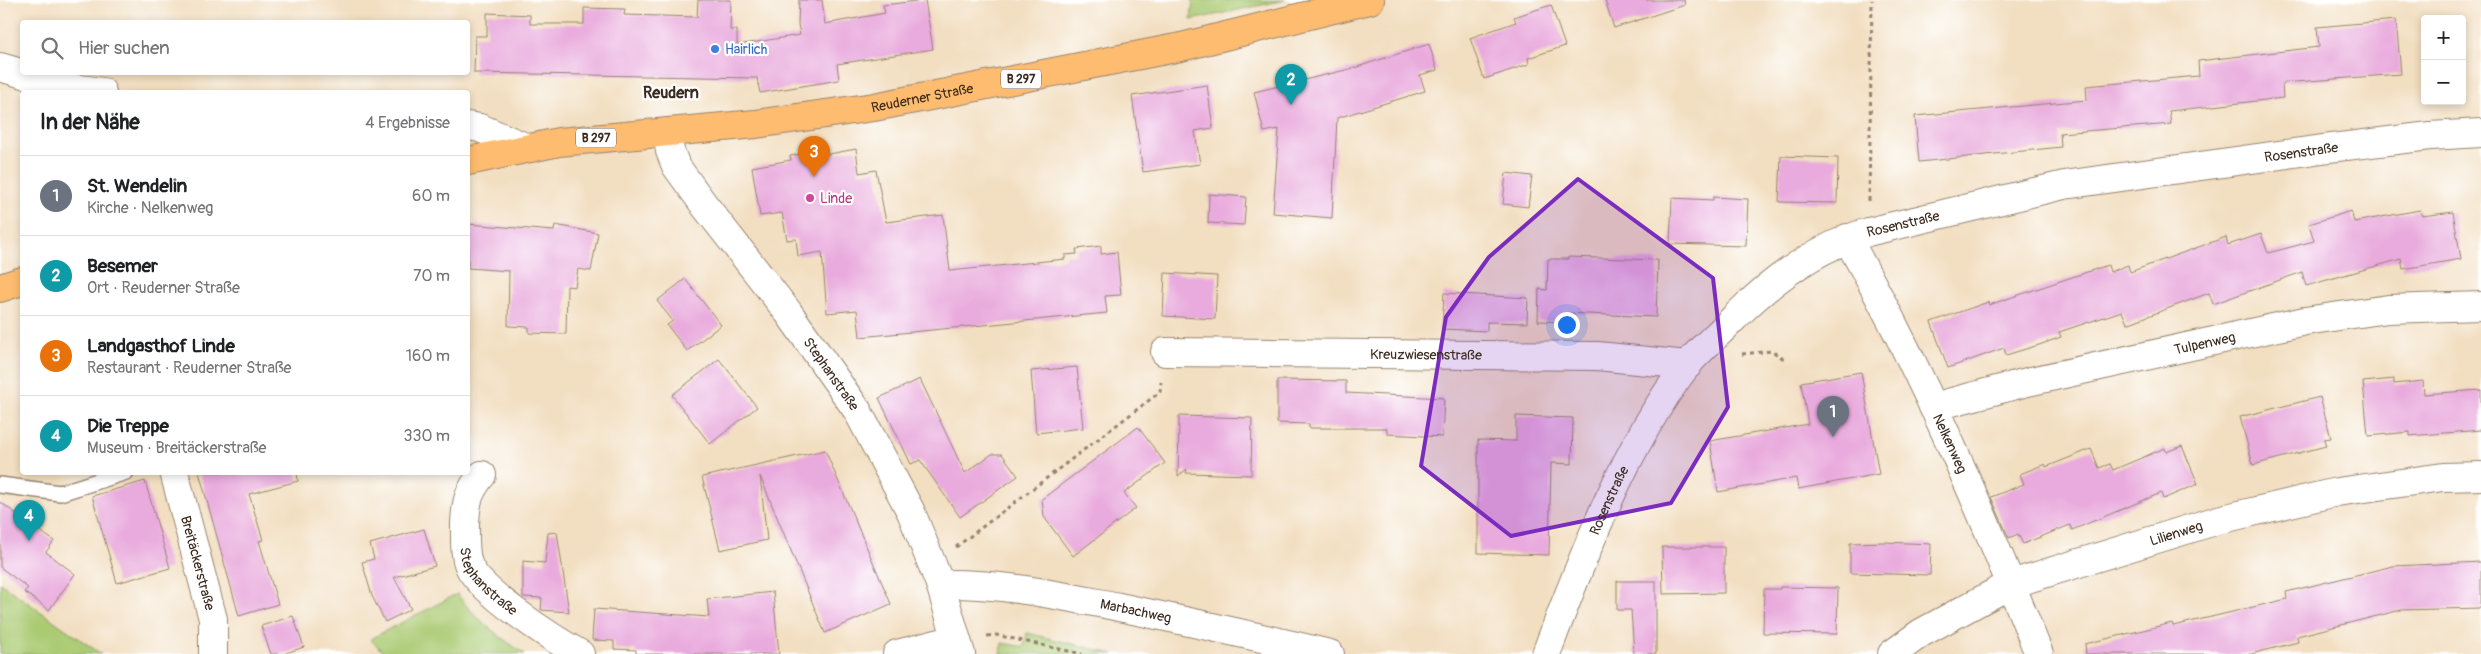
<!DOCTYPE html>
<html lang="de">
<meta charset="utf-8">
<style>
:root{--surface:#fff;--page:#f6f6f6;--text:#202124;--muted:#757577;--line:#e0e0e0;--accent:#ea580c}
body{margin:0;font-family:Pangolin,sans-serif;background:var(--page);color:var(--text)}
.controls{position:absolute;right:15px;top:15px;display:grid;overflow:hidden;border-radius:5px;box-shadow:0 2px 8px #0003}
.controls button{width:45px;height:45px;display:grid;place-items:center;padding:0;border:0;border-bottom:1px solid var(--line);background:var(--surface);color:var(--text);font:25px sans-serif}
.you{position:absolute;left:1566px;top:324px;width:18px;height:18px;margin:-12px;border:4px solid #fff;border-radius:50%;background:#1a73e8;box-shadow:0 0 0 8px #1a73e833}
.badge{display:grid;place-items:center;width:32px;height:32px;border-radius:50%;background:var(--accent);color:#fff;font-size:16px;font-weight:700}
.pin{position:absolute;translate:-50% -41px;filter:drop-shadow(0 1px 2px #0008)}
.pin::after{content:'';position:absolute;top:26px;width:18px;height:15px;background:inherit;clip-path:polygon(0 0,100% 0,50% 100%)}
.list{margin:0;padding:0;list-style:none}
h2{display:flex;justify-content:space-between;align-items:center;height:65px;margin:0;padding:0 20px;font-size:21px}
h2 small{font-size:16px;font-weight:400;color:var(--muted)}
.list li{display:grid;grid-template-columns:32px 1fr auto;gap:15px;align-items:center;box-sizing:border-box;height:80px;padding:0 20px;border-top:1px solid var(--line)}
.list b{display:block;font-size:19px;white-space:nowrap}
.list p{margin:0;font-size:16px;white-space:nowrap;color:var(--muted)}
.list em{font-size:16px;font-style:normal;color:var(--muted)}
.icon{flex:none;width:28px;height:28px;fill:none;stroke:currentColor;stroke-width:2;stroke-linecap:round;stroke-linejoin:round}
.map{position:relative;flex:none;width:2481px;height:654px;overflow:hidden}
.search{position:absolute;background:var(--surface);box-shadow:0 2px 8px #0003;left:20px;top:20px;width:450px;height:55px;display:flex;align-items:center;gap:12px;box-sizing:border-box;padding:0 18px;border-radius:5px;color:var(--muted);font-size:19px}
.panel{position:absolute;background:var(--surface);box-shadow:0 2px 8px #0003;left:20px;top:90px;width:450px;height:385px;border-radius:5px}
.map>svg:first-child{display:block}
</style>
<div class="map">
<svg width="2481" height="654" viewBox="0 0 2481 654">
<rect width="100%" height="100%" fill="#fff"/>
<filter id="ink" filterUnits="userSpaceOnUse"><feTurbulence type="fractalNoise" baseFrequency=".02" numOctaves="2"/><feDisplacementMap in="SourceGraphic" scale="10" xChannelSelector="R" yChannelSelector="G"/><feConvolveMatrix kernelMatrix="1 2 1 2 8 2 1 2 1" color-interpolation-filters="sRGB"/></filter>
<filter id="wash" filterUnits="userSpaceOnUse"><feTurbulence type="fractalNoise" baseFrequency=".0096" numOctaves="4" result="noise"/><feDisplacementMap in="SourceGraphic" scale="20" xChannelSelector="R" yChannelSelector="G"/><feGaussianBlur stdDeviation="1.12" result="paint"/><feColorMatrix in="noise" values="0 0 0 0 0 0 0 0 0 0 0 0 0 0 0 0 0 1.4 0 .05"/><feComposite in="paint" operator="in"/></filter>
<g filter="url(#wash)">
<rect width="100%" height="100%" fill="#f2dec0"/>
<g fill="#abcb73" stroke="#737a48">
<polygon points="1193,0 1285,0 1191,20"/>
<polygon points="0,583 101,654 0,654"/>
<path d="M457 594C476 619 499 637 525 654H385L370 639Z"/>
<polygon points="1027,633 1114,654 1001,654 1002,643 1024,647"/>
</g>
<g id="blocks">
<g fill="#e9abdd">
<polygon points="698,0 731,0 730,30 737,30 737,45 800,35 798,24 799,0 822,0 825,24 885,13 883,5 925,0 933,49 837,64 839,80 760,93 757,78 474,73 475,36 487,36 487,13 530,15 530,24 584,24 584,8 625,9 624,15 697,17"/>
<polygon points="1605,0 1684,0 1685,5 1614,28"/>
<polygon points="1551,5 1565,46 1528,58 1529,64 1484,79 1470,38 1516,22 1514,17"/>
<polygon points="2396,20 2401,74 2282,83 2283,98 2169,111 2171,124 2060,133 2061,147 1919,162 1915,116 2087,100 2086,86 2199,76 2198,61 2319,47 2317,27"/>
<polygon points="1429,44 1437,70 1420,75 1425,91 1337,118 1332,218 1273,213 1279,129 1264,132 1254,92 1354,68"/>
<polygon points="1207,85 1213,128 1195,131 1200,164 1143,172 1132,96"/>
<polygon points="856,149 859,173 876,170 886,222 943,215 950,271 1065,259 1065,255 1077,254 1076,249 1101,246 1101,254 1117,252 1121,295 1105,296 1107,313 860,337 857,310 827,313 822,252 798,256 796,239 787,240 782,213 760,216 752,167 791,160 790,156 818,151 818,156"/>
<polygon points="1781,156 1838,158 1837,203 1779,202"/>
<polygon points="1506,173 1532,176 1528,207 1503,204"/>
<polygon points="1209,194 1246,197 1244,225 1208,223"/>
<polygon points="1713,197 1748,199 1746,246 1670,244 1672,198 1713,200"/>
<polygon points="2420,210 2422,216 2453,212 2461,259 2403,269 2401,259 2306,286 2302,272 2213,304 2209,293 2127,324 2122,311 2059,332 2061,337 2039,345 2006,355 2004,348 1948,368 1931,322 1988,302 1989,305 2108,265 2110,272 2128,265 2130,272 2226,237 2228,245 2261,234 2268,253 2314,241 2309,224 2351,211 2354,222"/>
<polygon points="468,224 554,231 555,225 598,233 591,271 578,269 575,287 567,286 566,334 529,333 529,327 508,326 509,271 468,268"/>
<polygon points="1568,257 1658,260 1656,317 1566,313 1565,322 1538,321 1539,289 1547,290 1548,259 1568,259"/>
<polygon points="1165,273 1217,276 1215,319 1163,316"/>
<polygon points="685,279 721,325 687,351 667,325 673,321 657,301"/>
<polygon points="1444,293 1528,298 1527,323 1487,322 1487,331 1442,329"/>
<polygon points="719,359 757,407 710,444 672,395"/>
<polygon points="1077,367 1083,428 1036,433 1031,371"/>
<polygon points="1861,372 1879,474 1798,489 1796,478 1718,492 1710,441 1808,424 1801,382"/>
<polygon points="920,379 965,473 992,454 1002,454 1018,476 960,517 920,460 911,464 879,398"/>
<polygon points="2394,379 2394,384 2423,381 2424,394 2481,390 2481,430 2410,436 2410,432 2368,436 2363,382"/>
<polygon points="1277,380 1346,381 1346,393 1444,398 1442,437 1387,434 1387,428 1309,428 1309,424 1277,423"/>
<polygon points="2320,397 2331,438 2324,439 2326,446 2253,465 2240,417"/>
<polygon points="1179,416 1252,418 1251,475 1186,473 1187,469 1178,476"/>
<polygon points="1516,416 1573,418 1572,464 1551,463 1549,555 1478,553 1478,440 1516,441"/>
<polygon points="1138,427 1165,463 1124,493 1136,508 1073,556 1044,517 1042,499"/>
<polygon points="2182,446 2198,484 2163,499 2161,493 2072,530 2070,525 2023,544 2018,534 2009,538 1991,497 2024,484 2020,474 2045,464 2046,467 2091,449 2099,468 2110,464 2113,470 2165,448 2166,452"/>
<polygon points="825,450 891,604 825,633 760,476 767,540 720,550 702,477"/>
<polygon points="199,472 297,472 298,481 249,494 263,540 259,541 278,604 239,616"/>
<polygon points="145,481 170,568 117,583 92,496"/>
<polygon points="0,502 54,541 46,552 75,574 49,610 24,592 28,588 0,567"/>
<polygon points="424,529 435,566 394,577 411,609 385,622 372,596 362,562 374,559 370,544"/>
<polygon points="557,532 569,612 541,610 542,598 523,597 523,561 545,563 548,533"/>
<polygon points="1883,542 1931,544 1930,575 1850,573 1850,543"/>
<polygon points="1662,547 1724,547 1724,593 1663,594"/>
<polygon points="2481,562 2481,608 2401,610 2297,636 2298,642 2251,654 2086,654 2085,644 2172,623 2173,626 2287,599 2286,592 2393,566"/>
<polygon points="1617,581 1656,581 1656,654 1634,654 1631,610 1617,610"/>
<polygon points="1780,587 1838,588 1837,634 1763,633 1764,589 1780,589"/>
<polygon points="773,592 779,654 636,654 636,650 614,649 614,641 592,640 594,609 709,617 707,599"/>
<polygon points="293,616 304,647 283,654 271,654 261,626"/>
</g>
</g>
</g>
<g filter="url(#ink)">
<use href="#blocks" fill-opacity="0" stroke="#96846f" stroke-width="1"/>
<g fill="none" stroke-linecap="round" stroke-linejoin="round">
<defs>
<polyline id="service" points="0,485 60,493 126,472"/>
<g id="minor">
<polyline points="0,67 72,88 102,92"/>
<polyline points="468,126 480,128 525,147"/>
<path id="s1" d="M1847 238C1922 371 1983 513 2039 654"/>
<path id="s2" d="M1165 352 1597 356 1688 365"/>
<path id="s3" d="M1933 407 2027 382 2305 321 2388 309 2481 306"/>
<path id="s4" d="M174 472 213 619V654"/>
<path id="s5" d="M482 475C468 492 466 502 465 524 465 536 464 555 469 566 480 592 555 640 580 654"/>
<path id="s6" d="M940 584C1004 583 1056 595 1119 607 1190 622 1260 637 1330 654"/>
<polyline points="897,654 956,639"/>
<path id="s7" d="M1546 654C1582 558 1625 446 1687 365 1701 348 1720 333 1735 317 1772 280 1818 247 1868 232L2064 185 2330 148 2430 136 2481 133"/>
<path id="s8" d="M1892 654 1921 633 2011 584 2218 520 2337 492 2443 477 2481 476"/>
</g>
<g id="tertiary">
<path id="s9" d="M667 132 670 151 676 166 705 206 788 312 857 410 911 512 940 584 961 654"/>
</g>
<g id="primary">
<path id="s10" d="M468 161 559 142 756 124 874 107 1181 47 1370 0"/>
<polyline points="0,288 22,281"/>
</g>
</defs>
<use href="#service" stroke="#96846f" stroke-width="18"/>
<use href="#minor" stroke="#96846f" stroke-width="30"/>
<use href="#tertiary" stroke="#96846f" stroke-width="30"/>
<use href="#primary" stroke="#96846f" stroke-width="30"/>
<g stroke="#96846f" stroke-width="3" stroke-dasharray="4 4" stroke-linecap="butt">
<polyline points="1869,201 1872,0"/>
<polyline points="1742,354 1772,351 1784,359"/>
<polyline points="956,547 1160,392 1161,382"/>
<polyline points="987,636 996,635 1082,654"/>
</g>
<use href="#service" stroke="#fff" stroke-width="15"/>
<use href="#minor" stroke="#fff" stroke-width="28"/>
<use href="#tertiary" stroke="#fff" stroke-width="28"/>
<use href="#primary" stroke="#febc70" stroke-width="28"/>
</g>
</g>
<path fill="#7b2cbf" fill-opacity="0.2" stroke="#7b2cbf" stroke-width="4" stroke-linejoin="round" d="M1578 179 1713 278 1728 407 1671 503 1511 536 1421 466 1446 317 1489 257Z"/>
<circle fill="#3f7fe0" stroke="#fff" stroke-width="2" cx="715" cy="49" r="5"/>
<circle fill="#d1479c" stroke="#fff" stroke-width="2" cx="810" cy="198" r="5"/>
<g text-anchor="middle" stroke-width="4.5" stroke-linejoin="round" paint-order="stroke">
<g fill="#fff" stroke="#766a62" stroke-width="1">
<rect x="1001" y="69.5" width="40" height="19" rx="4"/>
<rect x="576" y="128.5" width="40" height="19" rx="4"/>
</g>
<g font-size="12" font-weight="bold" fill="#3b2a1e">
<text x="1021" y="83">B 297</text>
<text x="596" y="142">B 297</text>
</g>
<g font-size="14" fill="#366cbe" stroke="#fff" text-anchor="start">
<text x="725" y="54">Hairlich</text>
</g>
<g font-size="14" fill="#3b2a1e" stroke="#fff">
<text dy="5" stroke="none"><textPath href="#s10" startOffset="459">Reuderner Straße</textPath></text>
<text dy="5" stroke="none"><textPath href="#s7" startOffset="991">Rosenstraße</textPath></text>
<text dy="5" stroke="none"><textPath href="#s7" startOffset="586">Rosenstraße</textPath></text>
<text dy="5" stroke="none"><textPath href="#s3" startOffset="279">Tulpenweg</textPath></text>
<text dy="5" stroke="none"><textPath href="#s2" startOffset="261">Kreuzwiesenstraße</textPath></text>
<text dy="5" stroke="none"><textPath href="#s9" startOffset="295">Stephanstraße</textPath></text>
<text dy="5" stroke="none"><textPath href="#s1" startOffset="230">Nelkenweg</textPath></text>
<text dy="5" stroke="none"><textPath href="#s7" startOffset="166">Rosenstraße</textPath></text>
<text dy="5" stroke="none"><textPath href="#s8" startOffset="311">Lilienweg</textPath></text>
<text dy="5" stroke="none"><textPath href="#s4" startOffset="94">Breitäckerstraße</textPath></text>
<text dy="5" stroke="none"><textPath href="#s5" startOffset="119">Stephanstraße</textPath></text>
<text dy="5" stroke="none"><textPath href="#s6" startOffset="198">Marbachweg</textPath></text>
</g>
<g font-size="14" fill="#b23c85" stroke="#fff" text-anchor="start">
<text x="820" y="203">Linde</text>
</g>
<g font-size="16" font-weight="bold" fill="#3b2a1e" stroke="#fff">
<text x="671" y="98">Reudern</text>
</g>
</g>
</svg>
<div class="controls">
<button>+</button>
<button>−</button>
</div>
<div class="you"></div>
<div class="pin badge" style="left:1833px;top:437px;background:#6b7280">1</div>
<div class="pin badge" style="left:1291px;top:105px;background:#0f9aa8">2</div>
<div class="pin badge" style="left:814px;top:177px;background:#e8710a">3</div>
<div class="pin badge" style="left:29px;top:541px;background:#0f9aa8">4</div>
<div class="search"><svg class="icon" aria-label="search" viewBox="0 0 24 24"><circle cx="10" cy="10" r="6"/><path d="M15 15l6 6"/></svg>Hier suchen</div>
<section class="panel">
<h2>In der Nähe<small>4 Ergebnisse</small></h2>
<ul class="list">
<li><span class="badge" style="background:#6b7280">1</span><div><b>St. Wendelin</b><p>Kirche · Nelkenweg</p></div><em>60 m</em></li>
<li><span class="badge" style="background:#0f9aa8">2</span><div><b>Besemer</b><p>Ort · Reuderner Straße</p></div><em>70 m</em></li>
<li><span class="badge" style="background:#e8710a">3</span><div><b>Landgasthof Linde</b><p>Restaurant · Reuderner Straße</p></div><em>160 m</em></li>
<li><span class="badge" style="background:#0f9aa8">4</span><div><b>Die Treppe</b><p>Museum · Breitäckerstraße</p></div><em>330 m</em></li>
</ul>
</section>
</div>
